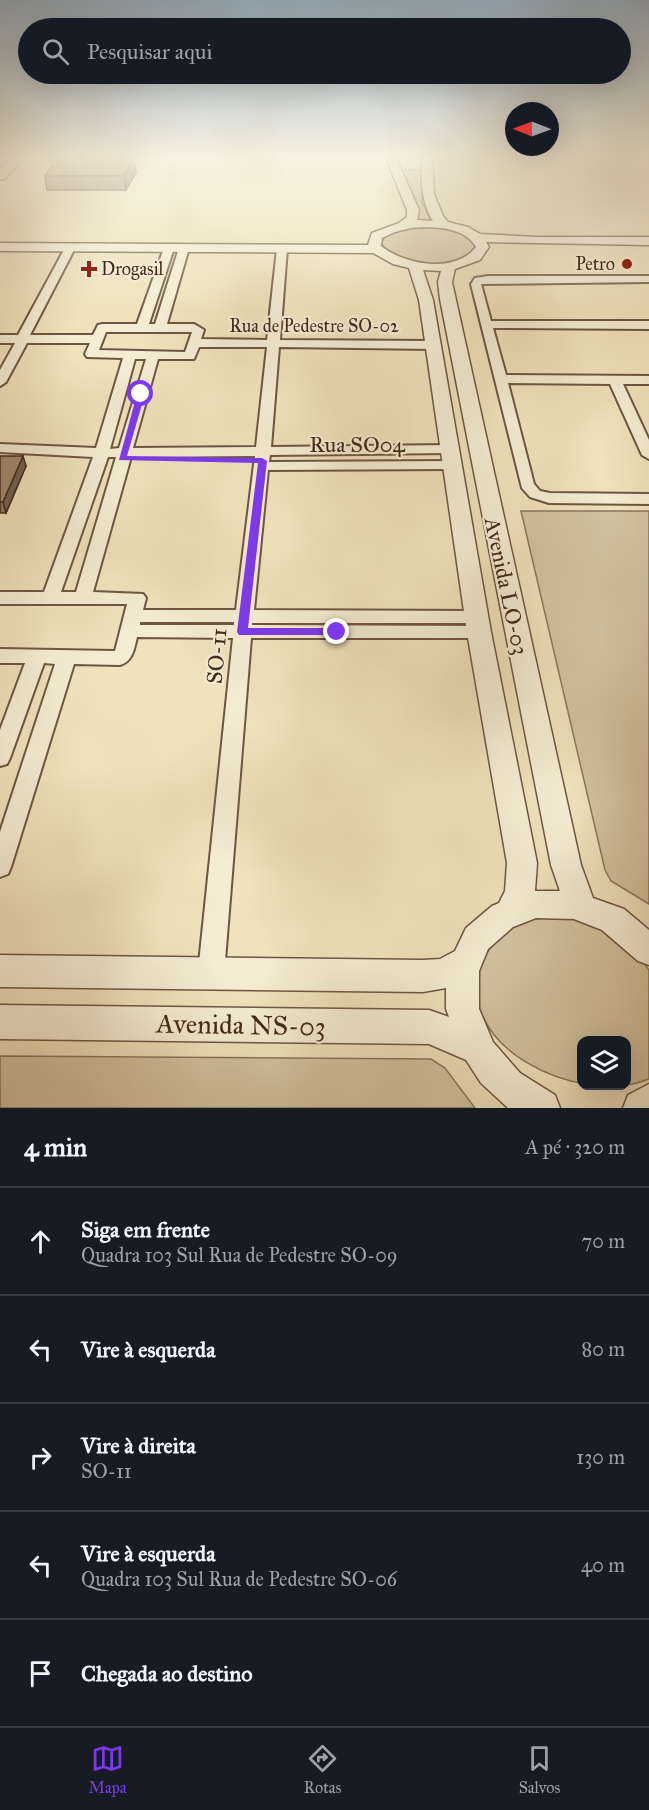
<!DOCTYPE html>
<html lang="pt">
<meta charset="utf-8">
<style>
:root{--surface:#171b24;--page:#20242c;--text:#f1f3f6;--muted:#9ea1a6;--line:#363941;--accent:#7c3aed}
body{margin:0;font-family:"IM FELL Great Primer",serif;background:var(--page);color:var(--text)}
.controls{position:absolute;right:18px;bottom:18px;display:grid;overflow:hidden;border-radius:12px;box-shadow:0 6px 24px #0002}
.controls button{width:54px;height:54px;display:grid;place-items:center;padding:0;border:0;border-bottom:2px solid var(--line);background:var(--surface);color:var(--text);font:30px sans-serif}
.compass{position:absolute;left:505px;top:102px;width:54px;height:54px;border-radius:50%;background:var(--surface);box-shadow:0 6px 24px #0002;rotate:271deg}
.stop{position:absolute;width:18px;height:18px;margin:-14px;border:4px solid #7c3aed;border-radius:50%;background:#fff}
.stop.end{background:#7c3aed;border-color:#fff;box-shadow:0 2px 6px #0008}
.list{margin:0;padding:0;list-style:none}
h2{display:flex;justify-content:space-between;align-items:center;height:78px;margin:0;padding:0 24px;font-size:26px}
h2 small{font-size:20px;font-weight:400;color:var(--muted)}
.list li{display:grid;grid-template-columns:39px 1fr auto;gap:18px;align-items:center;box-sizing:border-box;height:108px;padding:0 24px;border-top:2px solid var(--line)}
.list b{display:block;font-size:22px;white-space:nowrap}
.list p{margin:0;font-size:20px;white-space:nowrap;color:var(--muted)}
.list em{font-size:20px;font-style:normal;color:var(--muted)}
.icon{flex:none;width:33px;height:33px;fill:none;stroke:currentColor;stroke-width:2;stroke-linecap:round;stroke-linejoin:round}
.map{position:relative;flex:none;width:649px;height:1108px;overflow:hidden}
.search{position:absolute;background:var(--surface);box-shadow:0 6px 24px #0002;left:18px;right:18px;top:18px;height:66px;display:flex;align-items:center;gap:15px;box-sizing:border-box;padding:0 21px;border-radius:33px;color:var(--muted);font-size:22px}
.sheet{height:618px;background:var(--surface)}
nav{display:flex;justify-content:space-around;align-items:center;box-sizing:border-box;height:84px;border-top:2px solid var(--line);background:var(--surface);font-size:16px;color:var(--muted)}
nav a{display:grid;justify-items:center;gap:3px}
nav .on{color:var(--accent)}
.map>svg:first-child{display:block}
</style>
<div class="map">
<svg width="649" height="1108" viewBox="0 0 649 1108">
<rect width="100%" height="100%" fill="#efe2bc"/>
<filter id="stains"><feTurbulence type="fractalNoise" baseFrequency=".00333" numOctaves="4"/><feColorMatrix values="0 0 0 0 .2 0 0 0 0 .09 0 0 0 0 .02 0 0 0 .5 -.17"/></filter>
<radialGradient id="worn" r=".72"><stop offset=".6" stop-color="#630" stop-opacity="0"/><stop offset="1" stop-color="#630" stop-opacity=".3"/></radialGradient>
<g fill="#d2c2a0" stroke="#8a755d" stroke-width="1.5" fill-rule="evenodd">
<polygon points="402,170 422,170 422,202 432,223 417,223 416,201"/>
<path d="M429 227C445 228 467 230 475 245L474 250C452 267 422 267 398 256 389 252 382 251 382 241 392 227 414 228 429 227Z"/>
<polygon points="521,511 649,511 649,904 611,881 605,870"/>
<path d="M540 916 570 917 601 927 638 955 649 970V1079C580 1108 445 1045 484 959 490 946 502 932 514 926 522 921 532 919 540 916ZM582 1040H626V1086H582Z"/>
<polygon points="0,1056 431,1059 445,1068 475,1108 0,1108"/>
</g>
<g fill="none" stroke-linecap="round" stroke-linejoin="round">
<defs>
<g id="minor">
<path d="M70 245 75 248 30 335H93L98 325 102 324H137L164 248 169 245 174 248 149 324H155L179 248 184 245 189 248 167 324H194L204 330 201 339 267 340 277 249 282 246 287 249 280 340 433 341 439 345 433 349 279 347 271 447 450 445 457 449 450 453 270 455 269 462 453 461 460 465 453 469 268 470 254 610 476 611 482 613 485 617 482 621 476 623H252V625L479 626 485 627 488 632 485 637 479 638H251L224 973 220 982 211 985 202 982 198 973 233 638 137 637C134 649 133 661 120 665L74 664 11 867 8 874 0 877V832L55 664 44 663 10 758 7 764 0 766V730L25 663H0V649L115 651 127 604H0V592H44L93 457 0 452V444L96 448 123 358 87 357 85 354 90 343H27L6 382 0 386V370L15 343H0V335H18L65 248ZM106 332H192L185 352 99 350ZM199 347H267L256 447 133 448 158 359H194ZM135 359H146L119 448 110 449ZM255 456 236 610H143L146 598 143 594 93 592 131 457ZM108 457H116L76 592H61ZM140 622H234V625H140Z"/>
<polygon points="488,276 649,276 649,282 481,284 491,321 649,321 649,329 493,328 506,375 649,376 649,384 623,384 649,440 649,459 642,455 610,384 508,383 534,484 540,491 550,493 649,494 649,504 549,503 530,497 522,488 471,284 475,278"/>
</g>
<g id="tertiary">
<path d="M386 158H396L419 210 417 220 433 221C421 201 421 181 422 158H432L434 194 443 216 448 222 468 227 480 234 536 237H649V245L486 242 489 247 480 260 455 269 452 282 581 865 593 898 624 909 649 930V965L638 961 602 930 574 919 536 918 513 927 488 949 479 971V1009L493 1042 520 1073 555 1095 560 1108H508L481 1083 466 1060 429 1044 0 1039V1005L429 1010 449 1017 446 1009V988L423 992 0 987V955L423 960 440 959 455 951 466 928 492 906 499 903 505 891 507 863 467 632 419 300 409 268 393 264 373 253 0 251V243L368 245 372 233 399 223 407 217V210ZM411 228C433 226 464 226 476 247 455 274 405 265 381 246L382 238 395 232ZM423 270 441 271 438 282 440 299 551 865 560 891H535L537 863 491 632 433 300Z"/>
<polygon points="649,1084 649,1108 623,1108 628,1095"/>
</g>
<polygon id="primary" points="10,158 24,158 5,179 0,180 0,168"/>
</defs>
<use href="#minor" stroke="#6d5642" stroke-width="4"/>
<use href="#tertiary" stroke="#6d5642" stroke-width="3"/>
<use href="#primary" stroke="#42281a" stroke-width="2"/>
<use href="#minor" fill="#f5ecd3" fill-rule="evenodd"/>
<use href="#tertiary" fill="#f5ecd3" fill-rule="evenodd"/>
<use href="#primary" fill="#efe2bc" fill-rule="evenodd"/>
</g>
<g fill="#86765f" stroke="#42281a" stroke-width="1.5">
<polygon points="57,165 136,172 126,190 47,190 45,176"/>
<polygon points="0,456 26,466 6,513 0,513"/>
</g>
<g fill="#6d604d" stroke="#42281a" stroke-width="1.5">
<polygon points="134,158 136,172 126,190 124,176"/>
<polygon points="23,456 26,466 6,513 3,502"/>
</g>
<g fill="#9c896e" stroke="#42281a" stroke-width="1.5">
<polygon points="62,158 134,158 124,176 45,176 52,166 57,165"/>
<polygon points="0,456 23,456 3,502 0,502"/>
</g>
<linearGradient id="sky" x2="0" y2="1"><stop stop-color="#93adc0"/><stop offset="0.5" stop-color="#f8f2e1"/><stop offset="1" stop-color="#f8f2e1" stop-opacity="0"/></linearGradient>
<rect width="649" height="314" fill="url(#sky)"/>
<polygon fill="#7c3aed" points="141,392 145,394 127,456 262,458 267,461 248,628 337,628 341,630 341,635 239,635 237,632 258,463 119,460 137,394"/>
<g fill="#8f2418" stroke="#f5ecd3" stroke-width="2">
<circle cx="627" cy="264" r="6"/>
<path d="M86 260h6v6h6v6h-6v6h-6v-6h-6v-6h6z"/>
</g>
<g text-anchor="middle" stroke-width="4.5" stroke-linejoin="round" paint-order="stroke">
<g font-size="18" fill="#42281a" stroke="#f5ecd3" text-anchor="end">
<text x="615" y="270">Petro</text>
<text x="101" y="275" text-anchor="start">Drogasil</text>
</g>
<g font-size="18" fill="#42281a" stroke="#f5ecd3">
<text x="314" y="332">Rua de Pedestre SO-02</text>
</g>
<g font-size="22" fill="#42281a" stroke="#f5ecd3">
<text x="357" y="452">Rua SO04</text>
<text transform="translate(507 586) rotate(78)" y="8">Avenida LO-03</text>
<text transform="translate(216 656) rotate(-85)" y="8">SO-11</text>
</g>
<g font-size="27" fill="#42281a" stroke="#f5ecd3">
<text transform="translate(241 1025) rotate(1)" y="9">Avenida NS-03</text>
</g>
</g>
<rect width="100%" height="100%" filter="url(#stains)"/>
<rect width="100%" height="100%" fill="url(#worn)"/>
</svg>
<div class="controls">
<button><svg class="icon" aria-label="layers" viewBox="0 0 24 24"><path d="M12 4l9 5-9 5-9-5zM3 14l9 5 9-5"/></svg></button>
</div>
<svg class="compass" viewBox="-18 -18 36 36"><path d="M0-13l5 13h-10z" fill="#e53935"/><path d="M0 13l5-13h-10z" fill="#9ea1a6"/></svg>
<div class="stop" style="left:141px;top:394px"></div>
<div class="stop end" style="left:337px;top:632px"></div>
<div class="search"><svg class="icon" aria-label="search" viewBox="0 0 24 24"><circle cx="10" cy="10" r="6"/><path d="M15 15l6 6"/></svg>Pesquisar aqui</div>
</div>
<section class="sheet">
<h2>4 min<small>A pé · 320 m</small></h2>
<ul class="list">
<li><svg class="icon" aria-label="ahead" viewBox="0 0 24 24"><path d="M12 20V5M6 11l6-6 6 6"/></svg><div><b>Siga em frente</b><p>Quadra 103 Sul Rua de Pedestre SO-09</p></div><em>70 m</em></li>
<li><svg class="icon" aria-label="left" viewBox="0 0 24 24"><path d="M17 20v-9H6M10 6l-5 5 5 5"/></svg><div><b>Vire à esquerda</b></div><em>80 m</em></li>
<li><svg class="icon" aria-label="right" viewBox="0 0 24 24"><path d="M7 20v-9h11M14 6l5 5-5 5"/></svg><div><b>Vire à direita</b><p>SO-11</p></div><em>130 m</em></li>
<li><svg class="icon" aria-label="left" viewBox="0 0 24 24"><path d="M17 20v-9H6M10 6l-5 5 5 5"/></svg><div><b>Vire à esquerda</b><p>Quadra 103 Sul Rua de Pedestre SO-06</p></div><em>40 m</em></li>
<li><svg class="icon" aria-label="arrive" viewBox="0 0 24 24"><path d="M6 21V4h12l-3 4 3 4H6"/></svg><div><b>Chegada ao destino</b></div></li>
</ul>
</section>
<nav>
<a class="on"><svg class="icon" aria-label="map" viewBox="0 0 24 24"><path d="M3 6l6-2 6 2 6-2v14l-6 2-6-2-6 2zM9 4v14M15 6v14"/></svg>Mapa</a>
<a><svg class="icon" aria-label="directions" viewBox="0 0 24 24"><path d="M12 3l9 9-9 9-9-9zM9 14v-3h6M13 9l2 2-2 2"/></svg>Rotas</a>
<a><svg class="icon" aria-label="saved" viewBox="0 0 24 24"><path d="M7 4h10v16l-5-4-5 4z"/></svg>Salvos</a>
</nav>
